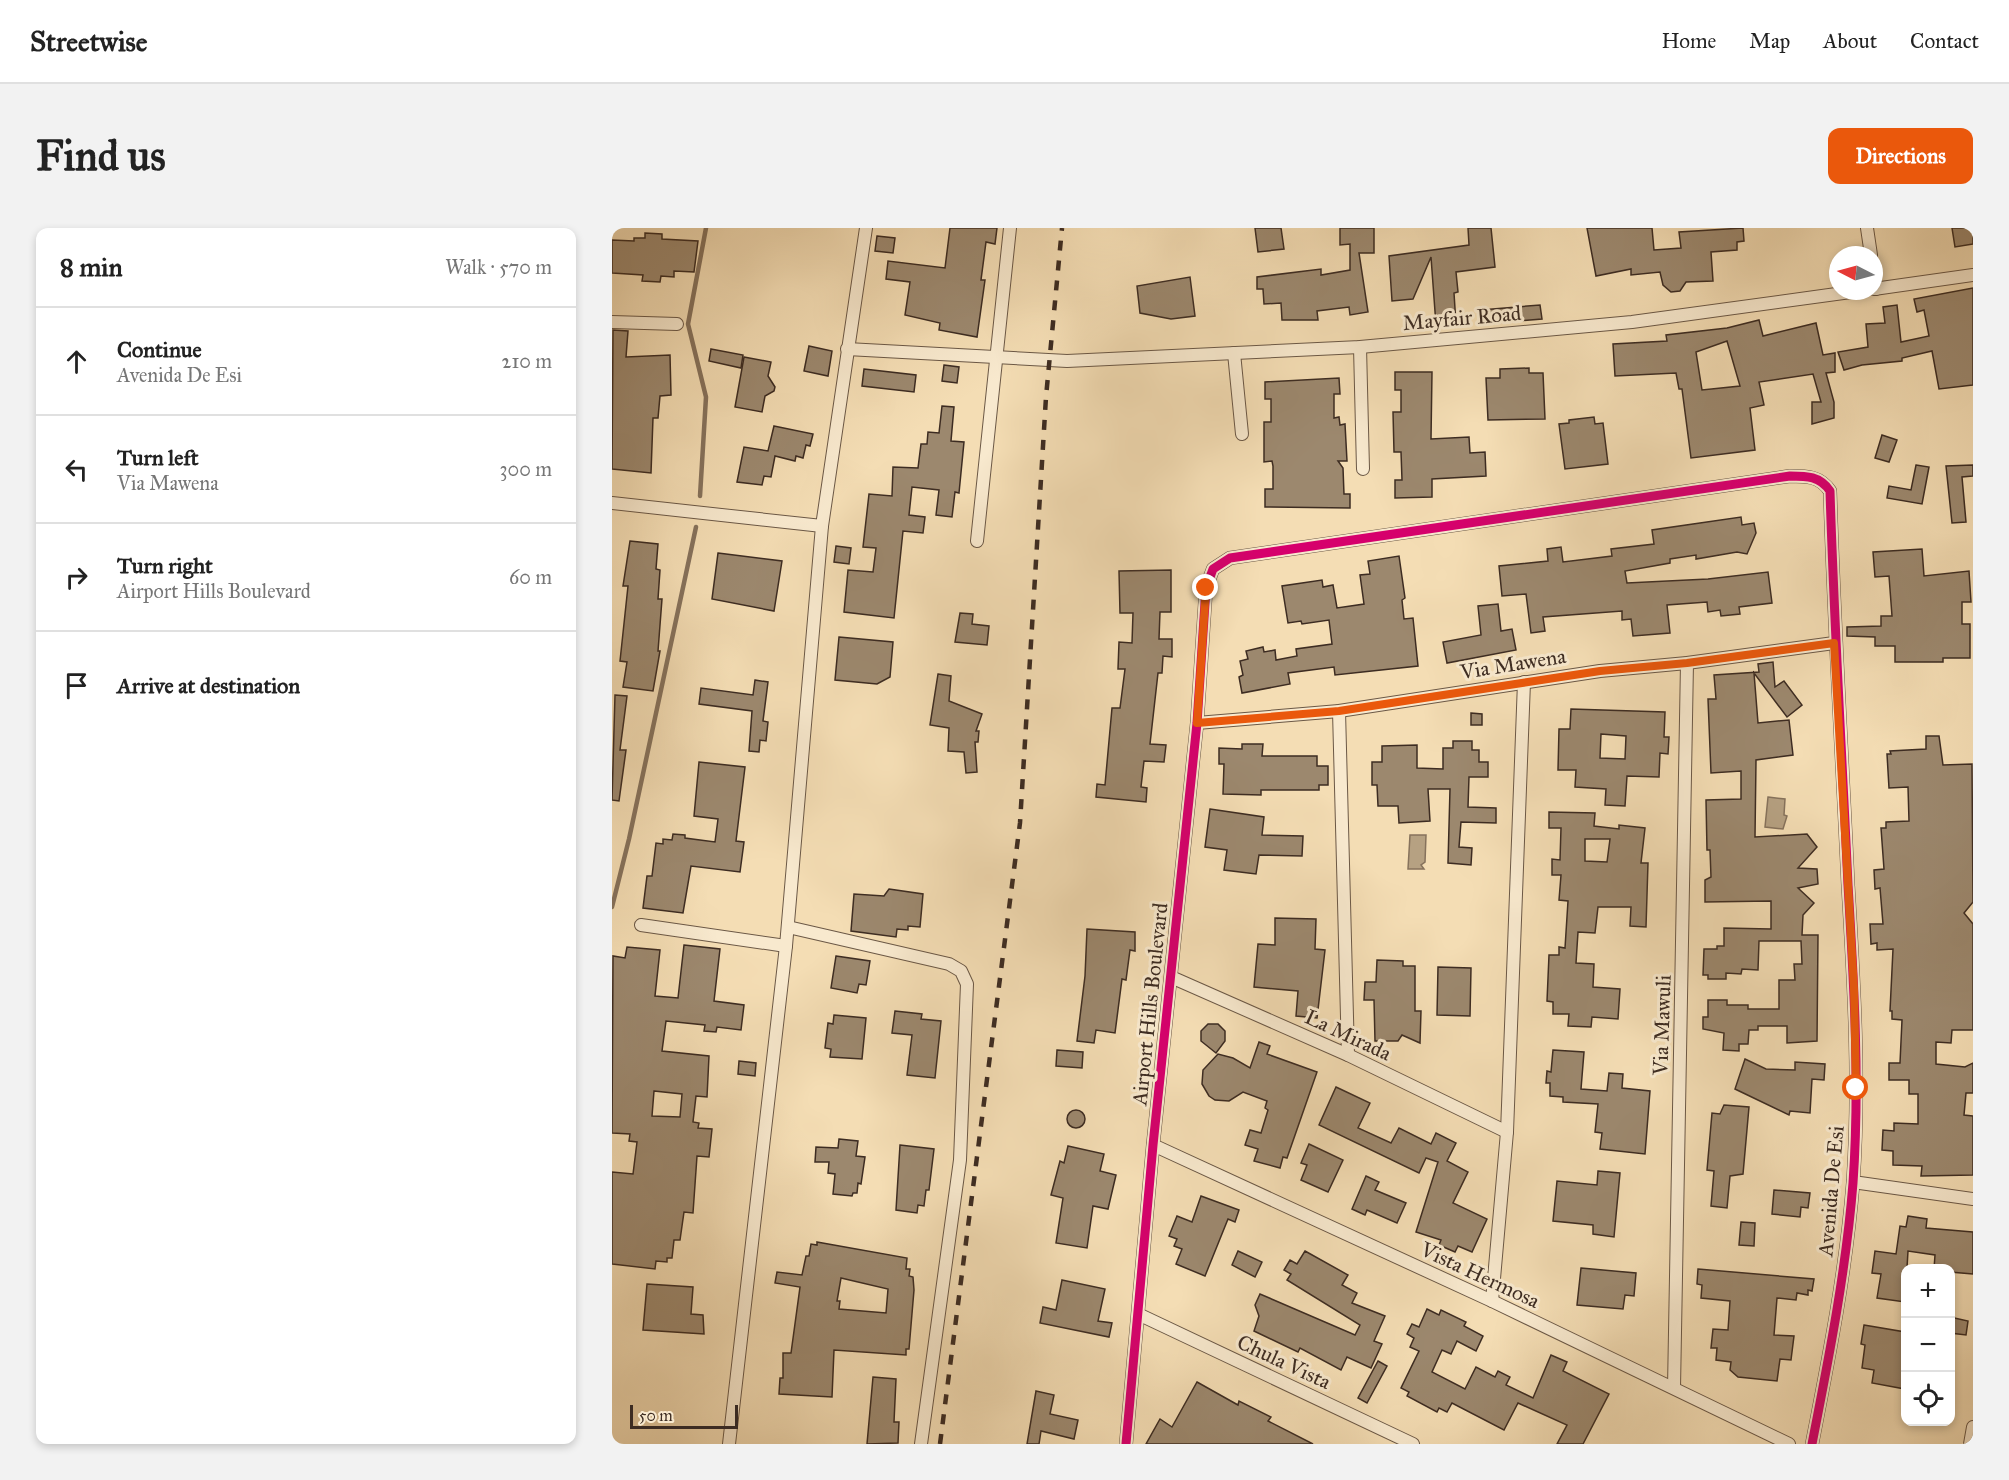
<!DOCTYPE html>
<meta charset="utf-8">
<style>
:root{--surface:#fff;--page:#f2f2f2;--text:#222;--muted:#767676;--line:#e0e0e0;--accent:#ea580c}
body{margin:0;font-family:"IM FELL Great Primer",serif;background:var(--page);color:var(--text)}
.controls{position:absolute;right:18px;bottom:18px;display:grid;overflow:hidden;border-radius:12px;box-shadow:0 3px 9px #0003}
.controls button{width:54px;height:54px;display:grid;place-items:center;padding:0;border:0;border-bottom:2px solid var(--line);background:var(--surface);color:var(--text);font:30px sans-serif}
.compass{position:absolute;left:1217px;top:18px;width:54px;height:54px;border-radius:50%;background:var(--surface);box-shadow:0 3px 9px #0003;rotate:276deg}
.scale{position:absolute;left:18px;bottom:15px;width:108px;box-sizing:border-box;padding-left:6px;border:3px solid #3d2c22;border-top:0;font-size:16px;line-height:21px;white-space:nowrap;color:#3d2c22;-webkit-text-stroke:4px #f8e9ce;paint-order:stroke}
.stop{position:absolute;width:18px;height:18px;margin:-14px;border:4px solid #ea580c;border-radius:50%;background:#fff}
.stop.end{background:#ea580c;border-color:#fff;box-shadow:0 2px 6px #0008}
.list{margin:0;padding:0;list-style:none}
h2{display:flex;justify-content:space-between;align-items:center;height:78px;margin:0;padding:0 24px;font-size:26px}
h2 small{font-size:20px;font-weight:400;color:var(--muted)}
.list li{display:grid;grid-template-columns:39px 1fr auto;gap:18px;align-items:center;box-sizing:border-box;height:108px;padding:0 24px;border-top:2px solid var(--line)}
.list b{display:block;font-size:22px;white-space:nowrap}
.list p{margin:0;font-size:20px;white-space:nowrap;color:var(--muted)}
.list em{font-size:20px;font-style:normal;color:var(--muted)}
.icon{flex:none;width:33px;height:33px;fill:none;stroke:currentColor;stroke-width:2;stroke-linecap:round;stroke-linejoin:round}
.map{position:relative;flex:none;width:1361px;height:1216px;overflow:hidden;border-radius:12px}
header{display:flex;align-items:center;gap:36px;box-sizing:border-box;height:84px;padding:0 30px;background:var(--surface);border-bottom:2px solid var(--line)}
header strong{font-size:28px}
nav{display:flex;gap:33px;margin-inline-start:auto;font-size:21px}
.intro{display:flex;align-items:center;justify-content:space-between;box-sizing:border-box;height:144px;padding:0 36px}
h1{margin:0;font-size:42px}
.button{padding:15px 27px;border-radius:12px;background:var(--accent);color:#fff;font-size:21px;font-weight:700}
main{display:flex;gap:36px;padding:0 36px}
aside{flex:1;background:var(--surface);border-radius:12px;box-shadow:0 3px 9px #0003}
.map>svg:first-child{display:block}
</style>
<header>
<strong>Streetwise</strong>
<nav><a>Home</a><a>Map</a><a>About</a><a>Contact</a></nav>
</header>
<div class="intro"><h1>Find us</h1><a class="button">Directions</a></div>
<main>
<aside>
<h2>8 min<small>Walk · 570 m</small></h2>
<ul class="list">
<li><svg class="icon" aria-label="ahead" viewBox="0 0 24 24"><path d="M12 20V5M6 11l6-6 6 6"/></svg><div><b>Continue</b><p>Avenida De Esi</p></div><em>210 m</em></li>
<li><svg class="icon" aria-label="left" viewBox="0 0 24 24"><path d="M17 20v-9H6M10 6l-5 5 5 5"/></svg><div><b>Turn left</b><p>Via Mawena</p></div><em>300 m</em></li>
<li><svg class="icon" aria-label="right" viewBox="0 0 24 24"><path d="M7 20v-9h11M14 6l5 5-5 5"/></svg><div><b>Turn right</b><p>Airport Hills Boulevard</p></div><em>60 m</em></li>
<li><svg class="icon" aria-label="arrive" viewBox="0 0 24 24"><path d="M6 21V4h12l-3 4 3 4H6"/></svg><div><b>Arrive at destination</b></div></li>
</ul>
</aside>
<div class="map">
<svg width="1361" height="1216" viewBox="0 0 1361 1216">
<rect width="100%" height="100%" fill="#f4ddb4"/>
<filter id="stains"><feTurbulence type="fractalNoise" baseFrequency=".00333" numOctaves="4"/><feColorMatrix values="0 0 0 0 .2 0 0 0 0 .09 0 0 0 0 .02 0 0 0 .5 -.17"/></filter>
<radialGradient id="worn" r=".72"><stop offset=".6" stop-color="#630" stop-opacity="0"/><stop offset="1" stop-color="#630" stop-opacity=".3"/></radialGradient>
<g fill="#b6a182" stroke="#86725c" stroke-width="1.5">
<polygon points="1156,569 1173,571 1172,587 1175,588 1171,601 1153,599"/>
<polygon points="798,607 814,607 813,634 809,637 812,641 796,641"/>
</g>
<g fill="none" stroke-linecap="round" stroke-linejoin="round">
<g stroke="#86725c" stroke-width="4.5">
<polyline points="88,268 94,169 76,96 94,0"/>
<polyline points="0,679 17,611 84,299"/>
</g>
</g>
<g fill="#9c886e" stroke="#3d2c22" stroke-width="1.5" fill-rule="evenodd">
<polygon points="338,0 385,0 383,16 374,14 369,52 373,52 365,109 327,102 328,95 293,87 298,54 274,51 276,33 333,40"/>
<polygon points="643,0 669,0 672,21 646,24"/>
<polygon points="728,0 762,0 762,25 747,25 756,84 738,87 737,79 705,83 706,92 670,92 669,75 652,76 651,61 645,61 645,49 709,41 709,47 738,42 738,16 728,17"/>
<polygon points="856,0 879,0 883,39 844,44 846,64 842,65 844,96 824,97 819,29 801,71 780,73 777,28 857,17"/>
<polygon points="975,0 1040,0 1042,22 1069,20 1067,4 1131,0 1132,13 1125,14 1125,22 1099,24 1101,53 1074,54 1068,63 1059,64 1051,57 1048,44 1019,47 1019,41 984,48"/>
<polygon points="1340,0 1361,0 1361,16 1343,19"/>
<polygon points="33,5 50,6 50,11 86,13 82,44 62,43 62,49 49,48 48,54 30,53 31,47 0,45 0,12 22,13 22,10 33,10"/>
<polygon points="265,8 283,10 281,25 263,23"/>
<polygon points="578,49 583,88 559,91 528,85 525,58"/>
<polygon points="1361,60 1361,157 1327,161 1320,123 1290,130 1290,133 1250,137 1232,142 1226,124 1256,119 1254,96 1273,95 1271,79 1285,77 1289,114 1317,108 1312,82 1305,84 1302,71"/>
<polygon points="928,77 930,91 870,96 869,82"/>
<path d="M1147 92 1151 108 1204 95 1211 127 1223 125V144L1214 145 1222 174V190L1200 196V174H1209L1201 146 1147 154 1152 177 1138 180 1143 222 1079 230 1070 161H1067L1064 145 1003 148 1001 116 1055 113 1054 107 1115 100ZM1115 113 1128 158 1090 162 1084 124Z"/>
<polygon points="1,102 16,103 14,129 58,127 59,167 48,168 46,190 41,190 39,245 0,241"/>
<polygon points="197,118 220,123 216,148 192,143"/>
<polygon points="99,121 131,127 129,140 97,133"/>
<polygon points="132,129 159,134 156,148 163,159 162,163 153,168 150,184 123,179"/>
<polygon points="332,137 347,139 345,155 330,153"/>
<polygon points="917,140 917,145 931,145 933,191 876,192 874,150 888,150 888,141"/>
<polygon points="252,141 304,147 302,164 250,158"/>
<polygon points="783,144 820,144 819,211 857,209 858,225 873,224 874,248 820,251 820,269 783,270 783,252 790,252 789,224 782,224 781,184 789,184 789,162 783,162"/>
<polygon points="727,150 728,166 722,166 722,190 727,189 728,197 733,196 735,233 726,233 731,240 732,266 738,266 738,280 653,279 653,261 661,261 661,238 660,233 652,234 652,194 659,194 659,171 653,171 653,154"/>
<polygon points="330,178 342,179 339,213 352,214 347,265 343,264 340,289 324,287 327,262 300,259 297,287 313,289 311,305 291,303 282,390 232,384 236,342 261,344 264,320 251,319 257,266 280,268 281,239 306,240 309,216 315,216 316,204 327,205"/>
<polygon points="982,189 983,196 991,195 996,236 953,241 947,196 957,195 957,192"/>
<polygon points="162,198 201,206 198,218 194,217 191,230 184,228 183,233 163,228 159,249 152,248 150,257 125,254 132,219 156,223"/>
<polygon points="1270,207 1285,212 1277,234 1263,230"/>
<polygon points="1304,237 1317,239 1310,276 1275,270 1277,258 1299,262"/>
<polygon points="1361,237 1361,248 1350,249 1354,294 1340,295 1334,238"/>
<polygon points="1129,289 1130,297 1142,295 1144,305 1135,326 1125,324 1084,331 1084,327 1058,331 1058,335 1013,343 1015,355 1096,351 1156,344 1160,375 1127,379 1128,386 1109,388 1108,382 1096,384 1095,374 1055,377 1058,405 1021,408 1019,391 1010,392 1010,383 931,389 933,403 919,405 914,366 890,368 887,338 936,333 935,321 949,319 951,334 1000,328 999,321 1042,316 1040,302"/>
<polygon points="18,313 46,316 44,341 48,342 46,371 50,371 46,423 48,423 41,463 11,459 15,434 8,433 16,358 11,358"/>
<polygon points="224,318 239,320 237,336 222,334"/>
<polygon points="1310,321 1312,348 1357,343 1359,374 1350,374 1350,396 1358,396 1358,430 1331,430 1331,434 1283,434 1283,418 1263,418 1263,409 1235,408 1235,399 1269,398 1269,388 1280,388 1277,348 1263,349 1261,324"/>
<polygon points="106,325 170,333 162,383 100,371"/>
<polygon points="787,328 793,370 790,372 792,391 801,390 806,438 723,447 722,439 676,445 678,456 630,465 627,449 631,447 628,433 636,431 634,423 651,419 652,424 663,422 664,432 685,428 684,421 720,416 717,392 690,396 689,393 676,395 670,358 710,352 711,359 721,357 725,380 752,376 748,347 758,346 756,333"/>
<polygon points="559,342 559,384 548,384 547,411 560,411 560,429 551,428 550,445 546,445 538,516 554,517 552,534 532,533 529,559 535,560 534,574 484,569 485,556 493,557 500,480 508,480 513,441 506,441 507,414 520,415 521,385 508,385 507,343"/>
<polygon points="886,376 889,403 900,401 904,422 835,435 831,414 869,407 866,378"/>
<polygon points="348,385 361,386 360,396 377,398 375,417 343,414"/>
<polygon points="227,409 281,414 278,449 265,456 223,452"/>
<polygon points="1161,434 1163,459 1172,453 1190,477 1175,489 1142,445 1146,495 1177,492 1181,527 1144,532 1143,609 1195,606 1205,619 1186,640 1205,641 1206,656 1186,660 1202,675 1191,687 1190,707 1206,707 1205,813 1175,815 1175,798 1146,798 1146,802 1137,802 1136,816 1127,816 1127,823 1111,822 1112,805 1091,801 1091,789 1096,789 1096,772 1115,772 1115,777 1136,777 1136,781 1167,781 1167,752 1183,752 1182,736 1190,736 1189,713 1147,713 1146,742 1130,741 1129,746 1114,745 1114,751 1096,751 1096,747 1091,747 1092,721 1105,721 1105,718 1112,718 1112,700 1159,701 1159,673 1093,674 1093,652 1099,649 1098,622 1095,622 1094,572 1129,571 1129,543 1099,545 1096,471 1104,471 1102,447 1147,444 1146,436"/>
<polygon points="326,446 339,448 337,473 370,486 364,503 367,503 366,514 363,514 365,544 354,545 352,524 336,523 337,500 318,497"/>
<polygon points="143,452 156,454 151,493 156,494 154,513 148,512 147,524 137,523 140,483 87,476 89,460 141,467"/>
<polygon points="3,467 15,468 8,522 14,522 7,573 0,572"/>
<path d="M959 481 1053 484 1052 509H1057L1056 526 1048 525 1047 549 1015 548 1013 578 993 577 994 561 963 559 964 542H946L947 501H958ZM989 506 1014 508 1013 531 988 530Z"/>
<polygon points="859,485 870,486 870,497 859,497"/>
<polygon points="1314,508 1327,508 1331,537 1360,536 1361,674 1352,685 1361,696 1361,802 1340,802 1339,815 1324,814 1324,836 1353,839 1361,835 1361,865 1354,865 1352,887 1361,888 1361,947 1309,948 1310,938 1281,937 1281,923 1270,922 1271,902 1282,903 1282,895 1306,896 1306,866 1297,866 1297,852 1277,852 1277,835 1288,835 1290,792 1280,791 1280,783 1278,783 1281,721 1265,722 1265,715 1259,716 1258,696 1271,696 1268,660 1263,661 1262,642 1272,641 1269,600 1274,600 1274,594 1297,593 1296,559 1277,560 1275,526 1279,526 1278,523 1314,521"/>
<polygon points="841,513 860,513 860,522 867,522 867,534 876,534 876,549 857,549 856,579 884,580 884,595 849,594 847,619 860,620 859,637 836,635 838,561 816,561 818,593 787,595 786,578 766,578 765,557 760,557 760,534 770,534 770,518 805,517 805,540 831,541 831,520 841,520"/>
<polygon points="630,516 651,516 650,528 705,528 705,538 716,538 716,557 707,557 707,562 649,562 649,567 611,566 612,536 607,536 607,520 630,521"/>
<polygon points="87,534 133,539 124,613 132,614 128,644 79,638 71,685 31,680 35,648 40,648 44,615 51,616 51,611 60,612 61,606 73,607 73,610 103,614 106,591 82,588"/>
<polygon points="598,581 652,589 650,607 691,608 690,628 647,627 644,646 612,642 615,622 593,619"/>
<path d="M937 584 983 585 982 598 1007 601V597L1033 600 1029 635H1036L1034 699 1018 698 1019 679H986L983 705 966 704 964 735 982 736 981 759 1008 761 1006 791 980 789 979 799 956 798 957 786H941V774L935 773 937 727H947V719L953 720 956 673 947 672 949 647H940V631L948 632 949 600H937ZM973 611H998L995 634 973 633Z"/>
<polygon points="277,661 311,666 308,699 296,698 296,702 285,701 284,709 239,703 242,666 272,668"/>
<polygon points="663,690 704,691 703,721 713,722 705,790 684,788 686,763 642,759 646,716 663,717"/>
<polygon points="475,701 523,704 523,723 518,722 514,752 510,751 503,805 484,802 482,815 465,813 473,748"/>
<path d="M72 717 108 721 102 773 132 777 129 802 105 799 104 804 92 803 93 797 54 793 50 823 97 828 95 869 84 868 81 894 87 895 86 900 100 901 97 929 85 928 81 985 72 984 68 1012H62L60 1030H55V1034L44 1033 43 1041 0 1036V944L21 946 25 914 17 913 18 906 0 905 1 728 13 730 15 719 48 722 43 768 66 770ZM42 863 70 866 68 889 40 888Z"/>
<polygon points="224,728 258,733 254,757 247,756 245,765 219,760"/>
<polygon points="765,732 791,733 791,738 803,738 803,783 809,783 808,815 790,807 786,813 763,813 762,772 752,772 753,754 764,754"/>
<polygon points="826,739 859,740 858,788 825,787"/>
<polygon points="283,783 310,786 309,791 329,793 323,850 295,847 300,807 280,805"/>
<polygon points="222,787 254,790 250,831 218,829 219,821 213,820 216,795 221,796"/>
<polygon points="596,796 606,796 613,803 613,813 604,825 589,813 589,803"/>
<polygon points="647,814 658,818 655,826 705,844 675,930 671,929 668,940 642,933 646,921 633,917 638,902 649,905 656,882 653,880 655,873 631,864 617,873 603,872 597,868 590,856 591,842 606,826 621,830 638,840"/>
<polygon points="445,822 471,824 470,840 444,838"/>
<polygon points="941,822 972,824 969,861 995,863 997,845 1011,846 1010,860 1038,863 1033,926 988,921 990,905 983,904 986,876 951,874 951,869 938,868 938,855 934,855 935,843 939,844"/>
<polygon points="1133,831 1154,841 1183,842 1183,834 1213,836 1212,852 1200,851 1198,885 1178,883 1177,887 1123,861"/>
<polygon points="127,833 144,835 143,848 126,846"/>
<polygon points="724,859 758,875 746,900 779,915 787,900 819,916 824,905 844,915 835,933 856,944 841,975 875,991 860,1024 846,1018 843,1024 827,1017 829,1012 804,1004 826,934 814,930 807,945 707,897"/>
<polygon points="1112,877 1137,879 1131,946 1118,948 1115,980 1099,978 1102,943 1095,942 1100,885 1108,886"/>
<circle cx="464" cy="891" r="9"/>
<polygon points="227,911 246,913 244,928 253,929 249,956 246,955 245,965 241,965 240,968 221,966 223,946 216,945 217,934 203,934 204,919 226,920"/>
<polygon points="697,916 731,932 716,964 689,952 695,937 689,935"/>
<polygon points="288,917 322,921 317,962 314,962 312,978 306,977 305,985 284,982"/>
<polygon points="456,918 492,926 488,943 504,947 496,981 481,978 475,1020 444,1015 451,970 439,967 448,933 452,935"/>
<polygon points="986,943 1008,945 1002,1009 981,1006 981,997 941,993 945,953 985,957"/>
<polygon points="754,948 767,954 763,962 794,975 785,995 755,982 753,987 740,981"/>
<polygon points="1162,962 1198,965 1196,980 1189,979 1188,989 1160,986"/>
<polygon points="589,968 627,982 623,994 616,991 593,1048 564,1036 570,1021 562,1018 565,1011 557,1008 565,988 580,994"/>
<polygon points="1296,988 1315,991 1314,1000 1361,1004 1361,1046 1338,1044 1338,1041 1322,1041 1323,1027 1296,1023 1293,1074 1265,1070 1269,1046 1260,1045 1263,1023 1284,1026 1288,998 1294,999"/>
<polygon points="1129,994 1143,995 1142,1018 1127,1017"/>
<path d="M205 1014 295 1030 294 1041H298L297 1048 301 1049 302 1062 297 1121H294V1127L222 1122 220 1169 167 1166 168 1150H171V1125H179L188 1059 163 1055 165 1044 190 1047 194 1028H197L199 1016 205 1017ZM229 1050 276 1061 274 1085 227 1081 228 1073H225Z"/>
<polygon points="626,1023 650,1034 643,1049 620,1037"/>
<polygon points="693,1023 736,1047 730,1057 745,1065 740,1075 773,1088 762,1113 770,1116 759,1140 735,1129 729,1142 688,1120 686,1124 642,1103 647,1088 643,1077 648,1066 743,1107 748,1097 675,1052 679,1046 672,1042 678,1032 685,1036"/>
<polygon points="969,1040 1024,1045 1022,1068 1013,1067 1011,1081 965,1077"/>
<polygon points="1086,1041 1202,1051 1200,1063 1196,1062 1196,1067 1185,1065 1184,1072 1165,1070 1162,1107 1182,1108 1179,1132 1168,1131 1165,1153 1126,1149 1118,1142 1119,1134 1104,1132 1105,1120 1099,1120 1101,1101 1116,1102 1118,1073 1089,1070 1090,1057 1085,1056"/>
<polygon points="450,1052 493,1061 486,1093 500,1095 497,1109 428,1095 431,1079 444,1082"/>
<polygon points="35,1056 81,1059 79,1086 91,1087 92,1106 31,1102"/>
<polygon points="815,1081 827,1087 829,1082 854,1094 852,1098 871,1108 864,1123 845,1113 839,1126 830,1122 820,1144 853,1161 864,1139 883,1149 886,1143 898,1149 894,1157 921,1170 939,1127 955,1134 951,1143 997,1166 971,1216 945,1216 955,1197 906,1175 892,1202 840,1175 835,1184 827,1180 825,1184 795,1168 797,1164 789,1160 807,1123 798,1119 802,1110 795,1106 800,1096 807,1099"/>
<polygon points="1338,1089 1356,1093 1354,1107 1338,1105"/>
<polygon points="1252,1097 1293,1104 1293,1161 1260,1155 1262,1142 1250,1140 1253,1117 1249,1116"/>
<polygon points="766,1133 775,1138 755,1175 746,1170"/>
<polygon points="261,1149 284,1151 282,1194 287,1194 286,1215 255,1216"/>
<polygon points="585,1154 626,1177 627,1173 659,1189 656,1193 701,1216 534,1216 548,1191 560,1199"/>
<polygon points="424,1163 442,1167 438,1186 466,1192 462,1211 429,1203 427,1216 415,1216"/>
</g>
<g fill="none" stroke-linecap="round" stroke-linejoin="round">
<defs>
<g id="minor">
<polyline points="1255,0 1259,27"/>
<polyline points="1262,46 1264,61"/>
<polyline points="1262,61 1361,47"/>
<polyline points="0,94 65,96"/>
<polyline points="748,119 751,241"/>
<polyline points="235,121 455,133 748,119 1020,94 1246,63"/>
<polyline points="622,125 630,206"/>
<polyline points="0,275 210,298"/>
<polyline points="365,313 398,0"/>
<polyline points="727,483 736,827"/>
<polyline points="585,495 727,483 988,443 1075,435 1222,415"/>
<polyline points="29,697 174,718"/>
<polyline points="176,699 337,736 349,743 355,756 348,932 309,1216"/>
<polyline points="559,749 736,827 895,904"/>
<polyline points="541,917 880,1073 1177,1216"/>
<polyline points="1241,954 1361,971"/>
<polyline points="880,1073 895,904 912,454"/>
<polyline points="526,1086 801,1216"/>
<polyline points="1062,1160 1075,435"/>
<polyline points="117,1216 174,718 210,298 254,0"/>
<path d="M514 1216 541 917 585 495 594 360 601 341 618 330 1178 248C1195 248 1208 248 1218 263 1222 395 1230 526 1236 657 1242 756 1248 856 1241 955 1234 1043 1217 1129 1200 1216"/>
<polyline points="1358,1216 1361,1199"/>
</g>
</defs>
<use href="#minor" stroke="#6b5846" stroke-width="14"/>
<use href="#minor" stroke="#f8e9ce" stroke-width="12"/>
<polyline stroke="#3d2c22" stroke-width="4.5" stroke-dasharray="10 10" stroke-linecap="butt" points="328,1216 408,595 434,169 450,0"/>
<defs>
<path id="cycleway" d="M514 1216 541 917 585 495 594 360 601 341 618 330 1178 248C1195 248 1208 248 1218 263 1222 395 1230 526 1236 657 1242 756 1248 856 1241 955 1234 1043 1217 1129 1200 1216"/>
</defs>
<use href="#cycleway" stroke="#f8e9ce" stroke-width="13"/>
<use href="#cycleway" stroke="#d6006c" stroke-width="9"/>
</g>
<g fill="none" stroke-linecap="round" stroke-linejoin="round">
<polyline stroke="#ea580c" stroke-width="8" points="594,360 585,495 727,483 988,443 1075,435 1222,415 1242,761 1244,860"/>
</g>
<g text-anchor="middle" stroke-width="6" stroke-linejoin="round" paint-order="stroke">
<g font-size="21" fill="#3d2c22" stroke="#f8e9ce">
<text transform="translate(850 90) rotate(-5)" y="7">Mayfair Road</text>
<text transform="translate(901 436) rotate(-9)" y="7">Via Mawena</text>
<text transform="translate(538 776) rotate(-84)" y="7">Airport Hills Boulevard</text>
<text transform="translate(1050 797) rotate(-88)" y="7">Via Mawuli</text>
<text transform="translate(736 807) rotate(25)" y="7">La Mirada</text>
<text transform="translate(1219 963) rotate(-85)" y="7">Avenida De Esi</text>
<text transform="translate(868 1047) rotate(25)" y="7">Vista Hermosa</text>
<text transform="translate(672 1134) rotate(25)" y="7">Chula Vista</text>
</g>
</g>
<rect width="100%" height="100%" filter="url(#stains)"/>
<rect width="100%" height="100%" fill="url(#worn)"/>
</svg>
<div class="controls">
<button>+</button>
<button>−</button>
<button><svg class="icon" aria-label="locate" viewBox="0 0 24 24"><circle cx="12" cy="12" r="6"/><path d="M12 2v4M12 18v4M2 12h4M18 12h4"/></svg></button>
</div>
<svg class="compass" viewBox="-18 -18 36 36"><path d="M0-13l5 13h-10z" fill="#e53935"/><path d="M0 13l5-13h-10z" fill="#767676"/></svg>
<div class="scale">50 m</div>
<div class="stop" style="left:1244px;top:860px"></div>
<div class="stop end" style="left:594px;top:360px"></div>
</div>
</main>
